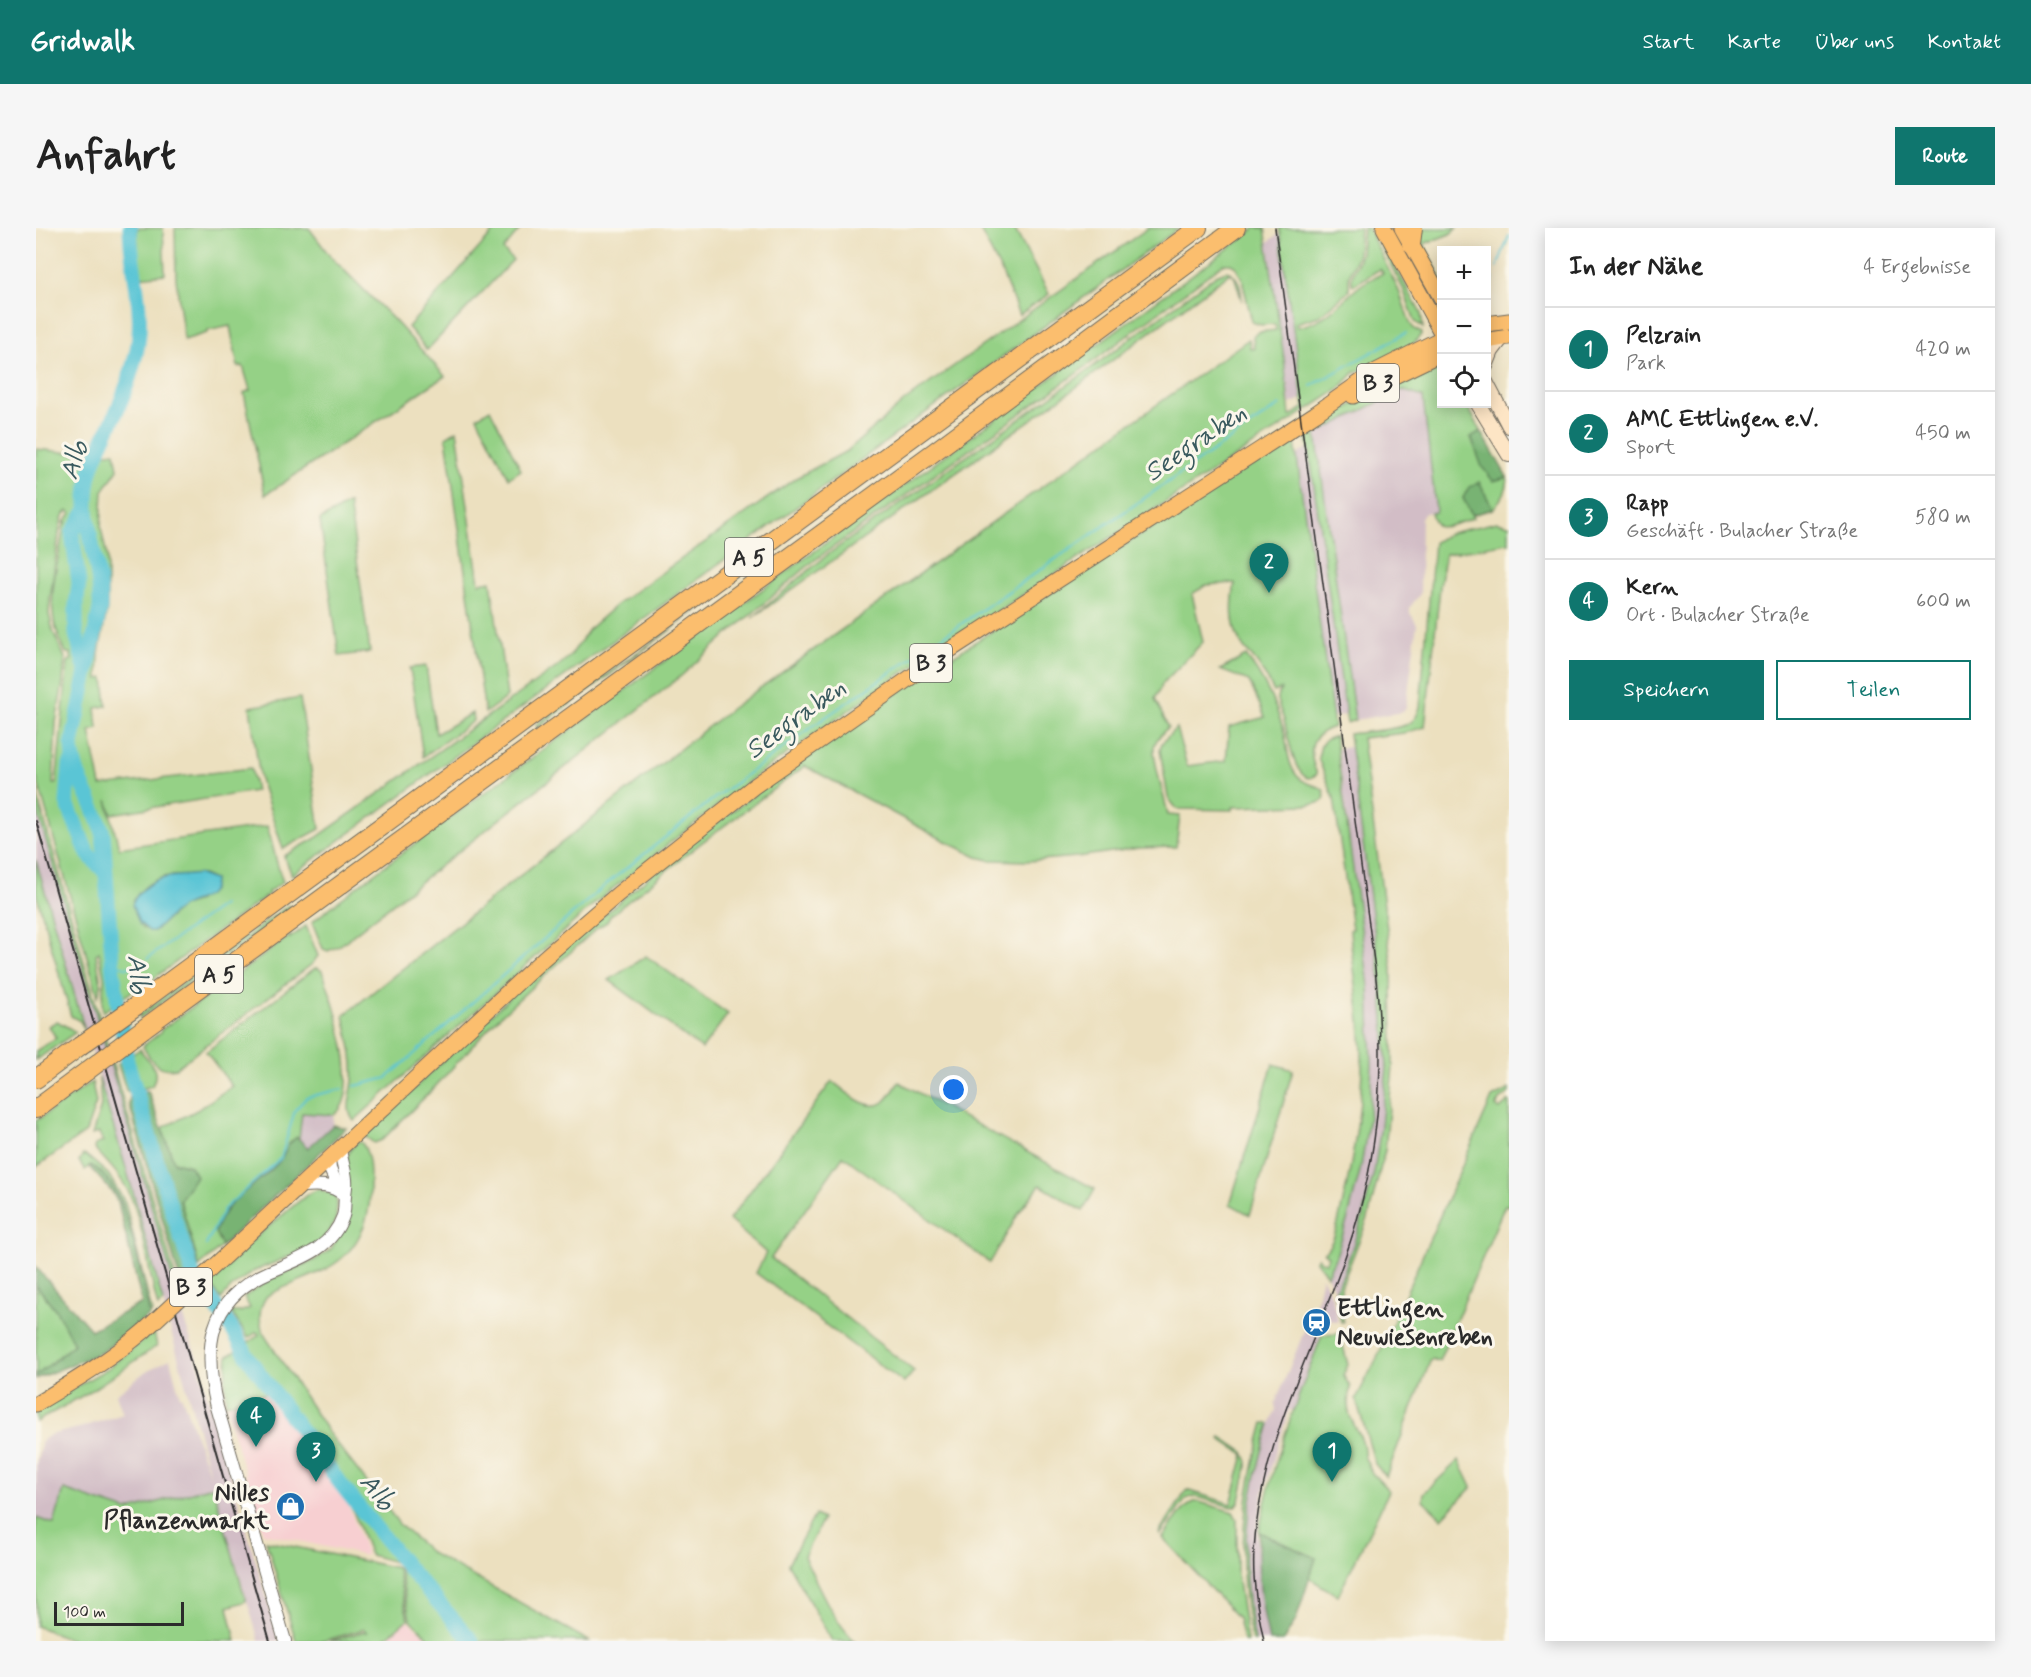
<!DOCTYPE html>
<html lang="de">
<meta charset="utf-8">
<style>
:root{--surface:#fff;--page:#f6f6f6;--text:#222;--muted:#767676;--line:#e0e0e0;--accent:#0f766e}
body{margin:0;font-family:Mynerve,sans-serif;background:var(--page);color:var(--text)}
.controls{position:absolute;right:18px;top:18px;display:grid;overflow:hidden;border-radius:0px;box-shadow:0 3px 15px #0003}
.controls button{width:54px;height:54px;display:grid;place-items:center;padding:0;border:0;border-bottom:2px solid var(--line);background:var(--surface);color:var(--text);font:30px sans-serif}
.scale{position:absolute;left:18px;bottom:15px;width:130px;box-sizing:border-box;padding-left:6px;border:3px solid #2b2b2b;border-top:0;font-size:16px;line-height:21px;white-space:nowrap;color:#2b2b2b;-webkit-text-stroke:4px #fbf7ec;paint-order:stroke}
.you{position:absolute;left:918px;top:862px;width:21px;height:21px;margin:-15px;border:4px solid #fff;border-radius:50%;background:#1a73e8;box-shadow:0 0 0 9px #1a73e833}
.badge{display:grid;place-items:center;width:39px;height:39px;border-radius:50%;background:var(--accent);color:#fff;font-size:20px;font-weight:700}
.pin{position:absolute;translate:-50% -50px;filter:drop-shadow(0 2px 3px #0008)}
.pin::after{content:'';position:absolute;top:32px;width:21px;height:18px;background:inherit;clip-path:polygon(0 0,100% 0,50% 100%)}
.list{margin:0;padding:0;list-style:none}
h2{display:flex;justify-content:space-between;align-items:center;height:78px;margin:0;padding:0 24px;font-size:26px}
h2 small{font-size:20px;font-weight:400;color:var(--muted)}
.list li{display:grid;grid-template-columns:39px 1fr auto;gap:18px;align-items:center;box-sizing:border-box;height:84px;padding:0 24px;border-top:2px solid var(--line)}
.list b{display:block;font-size:22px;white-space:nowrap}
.list p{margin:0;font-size:20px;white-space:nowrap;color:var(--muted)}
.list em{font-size:20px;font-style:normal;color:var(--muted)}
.actions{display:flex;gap:12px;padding:18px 24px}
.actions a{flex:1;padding:14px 0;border:2px solid var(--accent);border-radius:0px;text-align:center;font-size:21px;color:var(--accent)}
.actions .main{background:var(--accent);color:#fff}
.icon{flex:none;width:33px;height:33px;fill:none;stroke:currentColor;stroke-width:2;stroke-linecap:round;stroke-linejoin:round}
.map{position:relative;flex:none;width:1473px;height:1413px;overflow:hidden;border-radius:0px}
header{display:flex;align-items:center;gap:36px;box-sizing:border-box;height:84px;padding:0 30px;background:var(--accent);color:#fff}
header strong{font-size:28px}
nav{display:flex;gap:33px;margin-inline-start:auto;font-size:21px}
.intro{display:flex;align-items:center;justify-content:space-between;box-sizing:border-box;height:144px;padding:0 36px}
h1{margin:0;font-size:42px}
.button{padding:15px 27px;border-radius:0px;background:var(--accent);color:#fff;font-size:21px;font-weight:700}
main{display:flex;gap:36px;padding:0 36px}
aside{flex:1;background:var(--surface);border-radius:0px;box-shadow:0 3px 15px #0003}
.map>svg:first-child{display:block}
</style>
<header>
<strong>Gridwalk</strong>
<nav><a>Start</a><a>Karte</a><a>Über uns</a><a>Kontakt</a></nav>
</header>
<div class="intro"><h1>Anfahrt</h1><a class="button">Route</a></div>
<main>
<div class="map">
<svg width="1473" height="1413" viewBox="0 0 1473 1413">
<rect width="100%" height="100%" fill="#fbf7ec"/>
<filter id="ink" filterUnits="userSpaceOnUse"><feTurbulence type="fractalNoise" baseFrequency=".0167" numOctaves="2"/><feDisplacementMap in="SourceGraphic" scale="12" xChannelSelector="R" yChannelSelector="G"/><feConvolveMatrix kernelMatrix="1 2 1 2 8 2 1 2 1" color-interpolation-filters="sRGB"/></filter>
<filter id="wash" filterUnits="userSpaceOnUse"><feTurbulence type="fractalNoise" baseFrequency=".008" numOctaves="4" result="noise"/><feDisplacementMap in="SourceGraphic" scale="24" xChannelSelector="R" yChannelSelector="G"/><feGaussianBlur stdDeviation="1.35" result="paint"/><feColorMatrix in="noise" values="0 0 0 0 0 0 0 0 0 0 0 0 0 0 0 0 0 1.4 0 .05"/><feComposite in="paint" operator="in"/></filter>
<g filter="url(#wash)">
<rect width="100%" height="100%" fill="#ece0bf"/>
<g fill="#f7cfd1">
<polygon points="236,1164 307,1262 331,1328 227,1305 193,1192 191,1177"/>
<polygon points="372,1392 395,1413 347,1413"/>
</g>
<g fill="#d2bdc6">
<polygon points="1244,5 1266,171 1254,176 1232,14"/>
<polygon points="1366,162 1387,169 1400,284 1389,285 1385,290 1384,366 1374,379 1374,385 1381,396 1370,480 1367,484 1319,492 1280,205"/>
<polygon points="1273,219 1310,487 1296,489 1261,227"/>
<polygon points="1314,519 1346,762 1351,840 1345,898 1338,945 1325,994 1308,1044 1299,1064 1291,1047 1300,1028 1312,990 1325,939 1333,888 1336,836 1333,758 1302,521"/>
<polygon points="0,578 145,1083 160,1128 243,1413 223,1413 177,1258 91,1283 64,1275 19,1296 0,1290 0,1236 6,1213 14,1207 47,1199 87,1186 80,1166 109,1144 134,1131 144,1169 146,1169 175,1250 98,967 0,632"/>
<polygon points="265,885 298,887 297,897 271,920 263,910"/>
<polygon points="1286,1048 1296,1069 1302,1094 1291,1091 1257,1182 1253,1182 1228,1263 1221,1304 1221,1321 1227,1386 1233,1413 1219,1413 1212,1374 1209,1313 1217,1256 1234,1196 1240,1182 1239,1176 1281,1071"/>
</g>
<g fill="#95d186" stroke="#607e58" stroke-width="1.5" fill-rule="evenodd">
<polygon points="101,0 127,0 129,46 103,49"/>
<polygon points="139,0 273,0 294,28 360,94 409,148 229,267 208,165 214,162 207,138 202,139 194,98 171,103 171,105 148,112 140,51"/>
<polygon points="461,0 485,0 467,22 477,32 391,122 372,99"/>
<polygon points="943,0 978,0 1013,66 983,87 966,45"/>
<polygon points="1112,0 1143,0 256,647 248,628 280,610 521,439 535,427 554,400 580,377 760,250 811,223 870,172"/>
<path d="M1220 0H1229L1248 130 1254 188 1268 180 1243 0H1324L1322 26 1313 48V63L1283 88 1260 95 1261 99C1292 93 1302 75 1325 57 1332 52 1339 49 1347 45L1344 41 1318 57 1316 56V48L1325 26 1327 0H1332L1363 63 1374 95 1378 101 1386 105 1378 116 1334 139 1318 145 1302 162 860 449 721 547 636 613 559 675 318 893C308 881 316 866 317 852 319 830 312 808 308 787L696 480 1213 111 1214 120 1218 121 1217 109 1222 104 1240 102 1239 96 1225 97 1216 94 1206 51 1200 39 1195 36H1187L1051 138 779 332 685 412 645 448 303 718 292 723 287 721 276 694 328 653Z"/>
<polygon points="1336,0 1339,0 1385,86 1387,100 1379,93 1368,63"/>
<polygon points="1382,0 1421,0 1414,6 1388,16 1405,50 1405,56 1381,11"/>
<path d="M1190 43C1203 46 1205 61 1206 73L1198 47 1194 45 1038 161 716 390 791 327 1051 143 1180 47Z"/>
<path d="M1405 134 1406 176H1430L1445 203 1435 209 1457 253 1471 249C1473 262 1465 271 1457 281L1443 254 1427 270 1437 290C1430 292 1408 302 1402 298 1398 296 1397 289 1395 285L1400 284 1387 169 1366 162 1280 206 1319 492 1311 495 1271 207 1259 215 1298 499C1272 507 1272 525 1281 546 1260 566 1251 502 1248 492 1246 485 1241 476 1241 470 1242 467 1244 464 1245 461L1238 464C1232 453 1226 440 1218 431 1215 427 1211 424 1208 420 1194 400 1195 378 1199 355L1170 357 1156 366 1167 414 1127 455 1119 471 1132 499C1127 505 1119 511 1118 519 1117 534 1129 571 1132 587L1144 588 1140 619 1103 620 1041 629 992 633 953 632 941 629 896 606 769 538 665 615 575 687 571 694 561 700 462 790 397 861 346 912 338 915 330 909V906L496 748 643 623 817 493 1254 210 1356 156 1367 154 1368 149Z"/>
<polygon points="454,181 485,242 473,250 441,189"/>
<polygon points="421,202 443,355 455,353 471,469 449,485 410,209"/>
<path d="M0 221 54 227 79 224 82 241 67 263 65 300 71 329V381L63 425 62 451 68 450 71 478 60 480 62 501 54 503 65 558 215 540 220 563 76 586 71 572 83 620 231 598C237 617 240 635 247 654L232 664 233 666 114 753 112 752 67 784 66 776 68 749 63 724 60 726 65 756 62 768 0 547ZM32 283 35 285 29 293 31 296 28 294C25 324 14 355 17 385 18 399 24 412 30 425H34L36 432 32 433 20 556H17L20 494 27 454 29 430 17 403 13 386 14 372 24 298 27 288ZM154 647H167L178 652 162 673 146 678 118 703 107 700 100 685 97 673C105 660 119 649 134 648 141 647 148 649 154 647Z"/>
<polygon points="313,275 334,424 303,428 284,292"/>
<path d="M1461 294 1473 297V316L1472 315 1409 326 1404 359 1389 499 1368 505 1326 510 1356 739 1357 838 1349 922 1332 990 1305 1059 1307 1094H1305L1299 1064 1308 1044 1325 994 1338 945 1345 898 1351 840 1346 762 1313 506C1327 504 1363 502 1374 495 1380 491 1382 485 1384 479L1398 314 1415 305Z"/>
<polygon points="683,366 502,500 500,497"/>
<path d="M1210 428C1226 448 1239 475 1247 500 1252 515 1250 536 1262 549 1270 557 1278 556 1287 561L1289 567 1288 572 1282 575 1272 577 1197 579V582L1141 581 1132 570 1124 522 1126 515 1140 500 1151 538 1190 533 1193 499 1229 489 1213 453 1184 442Z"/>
<polygon points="390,438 400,506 436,485 437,493 387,529 374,440"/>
<polygon points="264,470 284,601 247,621 224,551 214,479"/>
<path d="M1299 508 1333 758 1336 836 1333 888 1325 939 1312 990 1300 1028 1291 1047 1280 1033 1282 1029 1285 1033 1290 1034 1292 1028 1288 1025C1300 1013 1302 993 1306 978 1317 931 1326 880 1326 831 1326 793 1319 754 1315 716L1314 702 1316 701 1298 570 1282 530 1285 517 1289 512Z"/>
<polygon points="0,563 81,852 134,1031 142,1059 139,1061 0,578"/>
<polygon points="0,632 49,803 44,793 35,788 0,665"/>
<polygon points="253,677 255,681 104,790 103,787"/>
<path d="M270 698 282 728 276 736 140 840C124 844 113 832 107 818L125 804V802L254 708V710Z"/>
<polygon points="610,728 692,786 666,821 573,752"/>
<path d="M279 740H282L286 743C297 771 329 866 298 887L266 885 263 910 261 909 243 933 190 980 179 1004 186 1018 163 1039 144 972 154 938 138 934 126 900 161 882 196 858 170 824Z"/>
<polygon points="21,793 40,804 0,832 0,823 20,810 13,798"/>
<path d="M104 821C113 836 125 840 116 858L93 864 90 862 82 836Z"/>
<polygon points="1237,836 1257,842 1214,987 1194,976"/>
<path d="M63 850 98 967 127 1074 122 1079C112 1044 108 997 93 965 85 948 71 934 58 920L59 917 67 914 63 905 56 907 65 878Z"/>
<path d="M796 853C808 862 832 886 848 874 854 869 859 860 863 854L1059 961 1047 983 1004 957 984 983 954 1035 807 928 735 1030 878 1143 868 1155 720 1045 730 1025 693 992Z"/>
<polygon points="56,854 60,875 50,904 0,939 0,893"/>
<polygon points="1473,861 1473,865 1464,872 1460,878 1464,881 1473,873 1473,978 1469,977 1403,1133 1395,1131 1350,1249 1339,1236 1320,1171 1344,1124 1456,870"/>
<path d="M321 914H325C335 926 334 944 334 959 335 995 320 1027 286 1043 268 1052 248 1058 231 1068 222 1080 223 1092 227 1105L294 1207 364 1297 395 1325 553 1413H396L374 1391 362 1335 334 1327 308 1260 214 1124 239 1163 190 1176 189 1153 192 1128 223 1107 221 1104 212 1110 195 1084H204L214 1080 208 1069 235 1051 277 1033 295 1021 306 1003 311 930 314 922Z"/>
<polygon points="47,927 52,929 72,946 89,974 116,1084 114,1087 86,974 74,955 55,937 49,942 43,933"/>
<polygon points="282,961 299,967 301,975 300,990 295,1001 281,1017 216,1044 196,1059 185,1071 173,1055 209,1021 208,1019 272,966"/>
<polygon points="0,1057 20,1082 38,1116 0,1148"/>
<polygon points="118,1104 121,1118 53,1164 0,1194 0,1182 71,1141"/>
<path d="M1304 1106 1312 1137 1307 1147 1314 1159C1313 1170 1310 1177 1314 1188 1319 1201 1330 1214 1328 1228L1336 1245 1353 1263 1302 1368 1273 1350 1280 1330 1223 1304C1235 1236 1261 1172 1286 1107Z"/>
<path d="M1228 1195 1234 1196C1210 1273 1201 1333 1219 1413H1216C1199 1336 1207 1270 1228 1195Z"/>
<polygon points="1185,1209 1208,1224 1212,1234 1204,1273 1200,1278 1195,1279 1158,1268 1150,1271 1124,1307 1123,1305 1151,1262 1195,1276 1208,1227 1184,1211"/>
<polygon points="1423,1232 1436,1259 1406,1290 1387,1272 1388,1265"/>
<polygon points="177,1258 210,1373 192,1379 200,1413 39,1413 0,1398 0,1290 18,1296 28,1262 91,1283"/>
<path d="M1160 1273 1197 1284 1201 1291V1347L1211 1413H1207L1202 1390 1127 1310C1136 1297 1145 1280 1160 1273Z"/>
<path d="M779 1287 787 1291 768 1328C782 1357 796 1391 819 1413H796L752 1336Z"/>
<polygon points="230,1313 361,1340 372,1391 346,1413 294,1413 329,1403 332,1405 328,1401 287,1413 260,1413"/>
</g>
<g fill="#78b373" stroke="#526f4f" stroke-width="1.5">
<polygon points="1445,203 1471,249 1457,253 1446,239 1435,209"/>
<polygon points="1443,254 1457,281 1436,287 1427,270 1433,259"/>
<polygon points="112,863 138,934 154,938 160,948 144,972 163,1039 145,1056 93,876 94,869"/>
<path d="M297 897 310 900 186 1018 179 1004C191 968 218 961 242 935 251 925 247 918 261 909L272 920Z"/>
<path d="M55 937C94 958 103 1046 114 1087L66 1124 0 1151V1148L38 1116 20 1082 0 1057V1039L55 1102 106 1075 82 975 76 964 53 938Z"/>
<path d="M1223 1304 1280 1330 1260 1392 1247 1413H1233C1225 1378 1220 1340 1223 1304Z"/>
</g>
<path fill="#5ac5d5" stroke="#427880" stroke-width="1.5" d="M162 646 178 652C179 673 156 671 144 680 134 687 127 696 118 703H113L105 696 104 697 96 677C99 668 104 664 111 658 126 646 144 649 162 646Z"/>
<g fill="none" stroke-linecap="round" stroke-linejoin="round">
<g stroke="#5ac5d5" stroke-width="2">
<polyline points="1461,39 1473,8"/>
<polyline points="1450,60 1455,57 1457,50"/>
<polyline points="1275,158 1370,105"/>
<polyline points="112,730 187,677"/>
<path d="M77 733C87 740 94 742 106 735"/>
<polyline points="319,858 351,850 567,659 676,572 787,491 1244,177"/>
<polyline points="170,1017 188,981 245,930 259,882 271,869 306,861"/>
</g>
<g stroke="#5ac5d5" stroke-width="15">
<path d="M94 0C95 43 110 84 100 126 95 147 88 167 79 187 69 210 55 233 52 258 46 300 66 339 64 380L36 517C37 549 59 575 67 605L77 743 91 833 130 964 157 1047 196 1101 213 1131 303 1254 372 1340 436 1413"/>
<polyline points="49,439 40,406 40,378 43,355 36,305 50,283"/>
<polyline points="37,531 34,537 31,575 52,626 69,644"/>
</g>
</g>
</g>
<g filter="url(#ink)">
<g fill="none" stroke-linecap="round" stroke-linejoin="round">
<defs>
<g id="tertiary">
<polyline points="293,930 294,941 304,963"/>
<path d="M266 958C281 957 296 956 308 967"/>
<path d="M249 1413 181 1179C167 1121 171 1071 233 1044 263 1031 295 1022 307 988 309 982 308 976 309 969 309 963 311 958 310 951 309 941 305 931 304 920"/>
</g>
<g id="secondary">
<polyline points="1450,138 1456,123 1466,110"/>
<polyline points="1450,154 1473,198"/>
<polyline points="1442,176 1473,227"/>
</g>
<g id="primary">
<polyline points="1348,0 1406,106"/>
<polyline points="1366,0 1406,71"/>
<polyline points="1450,96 1473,93"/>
<polyline points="1450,113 1473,109"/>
<polyline points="1317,168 1406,125"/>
<polyline points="202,1016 508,730 582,666 717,559 911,424 1279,186 1340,143 1406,110"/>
<path d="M0 1176C38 1153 74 1132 108 1103"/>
</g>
<g id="motorway">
<polyline points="1375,16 1377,0"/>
<polyline points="100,778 1162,0"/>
<polyline points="107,801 898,224 1200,0"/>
<polyline points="0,851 44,818"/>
<polyline points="0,881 51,843"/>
</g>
</defs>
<use href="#tertiary" stroke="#6f6a5f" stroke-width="14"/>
<use href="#secondary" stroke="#6f6a5f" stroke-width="16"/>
<use href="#primary" stroke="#6f6a5f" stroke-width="17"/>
<use href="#motorway" stroke="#6f6a5f" stroke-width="20"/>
<use href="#tertiary" stroke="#fff" stroke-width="12"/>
<use href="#secondary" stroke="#fde5c5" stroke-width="14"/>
<use href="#primary" stroke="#fbbe6e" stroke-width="15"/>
<use href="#motorway" stroke="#fbbe6e" stroke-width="18"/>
<path stroke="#2b2b2b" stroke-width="1.5" d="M1228 1413C1222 1384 1216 1353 1218 1323 1224 1205 1289 1103 1321 992 1345 909 1349 826 1339 741L1239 0"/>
<polyline stroke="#2b2b2b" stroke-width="2" points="0,593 234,1413"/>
<defs>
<polyline id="primary-bridge" points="108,1103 202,1016"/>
<g id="motorway-bridge">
<polyline points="44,818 100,778"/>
<polyline points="51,843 107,801"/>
</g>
</defs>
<use href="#primary-bridge" stroke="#6f6a5f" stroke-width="17" stroke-linecap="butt"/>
<use href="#motorway-bridge" stroke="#6f6a5f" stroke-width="20" stroke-linecap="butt"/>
<use href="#primary-bridge" stroke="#fbbe6e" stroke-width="15"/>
<use href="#motorway-bridge" stroke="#fbbe6e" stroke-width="18"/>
</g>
</g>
<defs>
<symbol id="station-disc" viewBox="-11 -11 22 22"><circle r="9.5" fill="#1f6fb2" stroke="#fbf7ec"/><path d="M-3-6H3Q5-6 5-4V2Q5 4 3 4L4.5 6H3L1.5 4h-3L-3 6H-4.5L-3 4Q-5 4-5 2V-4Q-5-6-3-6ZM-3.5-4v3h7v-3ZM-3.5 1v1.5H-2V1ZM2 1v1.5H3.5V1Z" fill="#fff"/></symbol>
<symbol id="shop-disc" viewBox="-11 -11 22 22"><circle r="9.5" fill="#1f6fb2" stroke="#fbf7ec"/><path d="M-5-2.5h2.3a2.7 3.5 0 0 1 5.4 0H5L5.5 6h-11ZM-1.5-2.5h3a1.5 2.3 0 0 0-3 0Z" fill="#fff"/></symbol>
</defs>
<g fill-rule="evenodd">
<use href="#station-disc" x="1264" y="1078" width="33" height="33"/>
<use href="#shop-disc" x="238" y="1262" width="33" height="33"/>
</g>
<g text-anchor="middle" stroke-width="6" stroke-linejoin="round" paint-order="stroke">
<g fill="#fbf7ec" stroke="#696865" stroke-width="1.5">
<rect x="1321" y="136" width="42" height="38" rx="4.5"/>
<rect x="689" y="310" width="48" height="38" rx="4.5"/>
<rect x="874" y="416" width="42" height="38" rx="4.5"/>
<rect x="159" y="727" width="48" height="38" rx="4.5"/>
<rect x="134" y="1040" width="42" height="38" rx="4.5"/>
</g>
<g font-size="22" font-weight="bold" fill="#2b2b2b">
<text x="1342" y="163">B 3</text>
<text x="713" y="337">A 5</text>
<text x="895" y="443">B 3</text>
<text x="183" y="754">A 5</text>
<text x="155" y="1067">B 3</text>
</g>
<g font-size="24" font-weight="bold" fill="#2b2b2b" stroke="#fbf7ec" text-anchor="start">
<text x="1301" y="1088">Ettlingen<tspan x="1301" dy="28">Neuwiesenreben</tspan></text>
<text x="233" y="1272" text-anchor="end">Nilles<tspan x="233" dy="28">Pflanzenmarkt</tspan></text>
</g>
<g font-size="26" font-style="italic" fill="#39595e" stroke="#fbf7ec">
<text transform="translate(1159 214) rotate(-34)" y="9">Seegraben</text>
<text transform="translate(37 232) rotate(-74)" y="9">Alb</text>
<text transform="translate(759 490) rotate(-36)" y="9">Seegraben</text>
<text transform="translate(103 746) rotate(83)" y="9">Alb</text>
<text transform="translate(342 1263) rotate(50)" y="9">Alb</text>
</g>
</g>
</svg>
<div class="controls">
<button>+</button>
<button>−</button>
<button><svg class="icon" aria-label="locate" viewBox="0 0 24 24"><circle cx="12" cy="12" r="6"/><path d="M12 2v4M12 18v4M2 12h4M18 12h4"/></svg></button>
</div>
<div class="scale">100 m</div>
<div class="you"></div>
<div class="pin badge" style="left:1296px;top:1254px">1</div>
<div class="pin badge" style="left:1233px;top:365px">2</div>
<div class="pin badge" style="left:280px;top:1254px">3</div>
<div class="pin badge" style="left:220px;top:1219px">4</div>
</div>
<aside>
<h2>In der Nähe<small>4 Ergebnisse</small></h2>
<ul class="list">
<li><span class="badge">1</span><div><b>Pelzrain</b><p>Park</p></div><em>420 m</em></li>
<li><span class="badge">2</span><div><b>AMC Ettlingen e.V.</b><p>Sport</p></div><em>450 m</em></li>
<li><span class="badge">3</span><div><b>Rapp</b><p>Geschäft · Bulacher Straße</p></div><em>580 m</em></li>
<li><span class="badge">4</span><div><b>Kern</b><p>Ort · Bulacher Straße</p></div><em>600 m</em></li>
</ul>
<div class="actions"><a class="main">Speichern</a><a>Teilen</a></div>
</aside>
</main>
